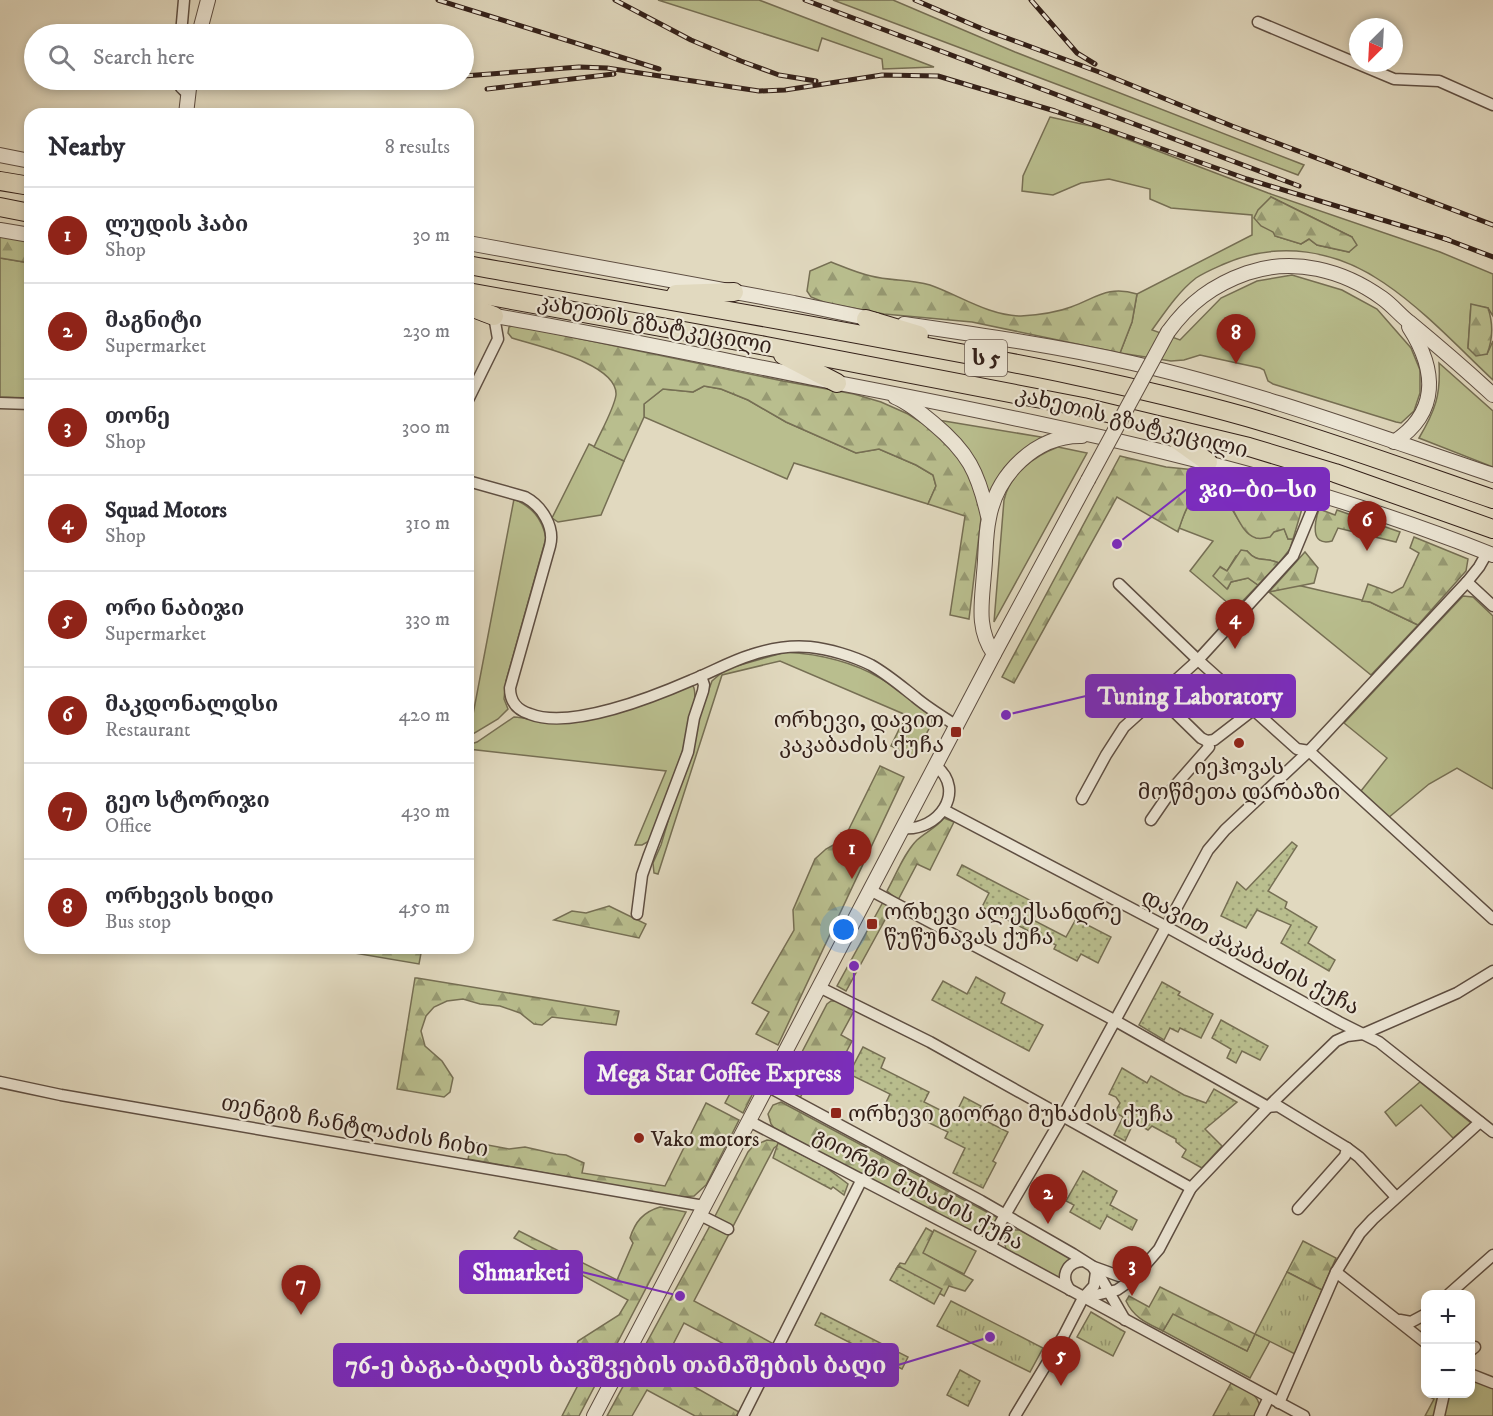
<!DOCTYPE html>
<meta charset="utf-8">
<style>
:root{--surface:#fff;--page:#f2f2f3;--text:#2b2b33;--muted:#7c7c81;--line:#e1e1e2;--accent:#8f2418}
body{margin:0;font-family:"IM FELL DW Pica","Noto Serif Georgian",serif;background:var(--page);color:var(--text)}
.controls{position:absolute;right:18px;bottom:18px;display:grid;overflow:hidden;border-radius:12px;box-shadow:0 3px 9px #0003}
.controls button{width:54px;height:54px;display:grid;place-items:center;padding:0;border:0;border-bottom:2px solid var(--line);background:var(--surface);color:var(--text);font:30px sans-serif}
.compass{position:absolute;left:1349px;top:18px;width:54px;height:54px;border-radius:50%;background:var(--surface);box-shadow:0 3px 9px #0003;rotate:204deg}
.you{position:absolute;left:844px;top:930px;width:21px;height:21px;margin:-15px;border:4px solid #fff;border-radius:50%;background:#1a73e8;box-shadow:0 0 0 9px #1a73e833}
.badge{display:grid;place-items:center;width:39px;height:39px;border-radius:50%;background:var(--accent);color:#fff;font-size:20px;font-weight:700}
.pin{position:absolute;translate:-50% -50px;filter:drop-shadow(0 2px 3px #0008)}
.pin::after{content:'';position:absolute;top:32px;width:21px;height:18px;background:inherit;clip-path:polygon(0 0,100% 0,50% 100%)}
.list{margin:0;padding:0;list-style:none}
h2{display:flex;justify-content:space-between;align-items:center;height:78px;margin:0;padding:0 24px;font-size:26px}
h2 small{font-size:20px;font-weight:400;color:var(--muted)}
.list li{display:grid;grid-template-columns:39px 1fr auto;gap:18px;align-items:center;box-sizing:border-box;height:96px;padding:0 24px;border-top:2px solid var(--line)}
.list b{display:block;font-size:22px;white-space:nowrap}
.list p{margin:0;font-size:20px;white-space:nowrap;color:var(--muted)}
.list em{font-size:20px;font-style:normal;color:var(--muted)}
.icon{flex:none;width:33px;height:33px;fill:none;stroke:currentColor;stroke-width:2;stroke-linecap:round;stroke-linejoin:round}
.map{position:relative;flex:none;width:1493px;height:1416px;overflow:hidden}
.search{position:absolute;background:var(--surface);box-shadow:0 3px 9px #0003;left:24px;top:24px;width:450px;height:66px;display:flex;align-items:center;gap:15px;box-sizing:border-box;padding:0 21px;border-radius:33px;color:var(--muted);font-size:22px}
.panel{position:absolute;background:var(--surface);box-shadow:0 3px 9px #0003;left:24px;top:108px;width:450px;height:846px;border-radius:18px}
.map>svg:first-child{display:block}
</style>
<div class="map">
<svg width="1493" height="1416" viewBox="0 0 1493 1416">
<defs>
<pattern id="forest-firs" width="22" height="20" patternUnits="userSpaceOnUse" patternTransform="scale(1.5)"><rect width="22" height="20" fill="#b9be8e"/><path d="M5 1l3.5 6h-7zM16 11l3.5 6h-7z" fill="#979a73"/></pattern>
<pattern id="park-tufts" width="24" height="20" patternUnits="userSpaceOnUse" patternTransform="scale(1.5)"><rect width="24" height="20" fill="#b9be8e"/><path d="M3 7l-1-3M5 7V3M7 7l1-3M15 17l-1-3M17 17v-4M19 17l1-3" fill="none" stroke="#979a73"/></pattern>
<pattern id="garden-dots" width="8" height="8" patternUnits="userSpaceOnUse" patternTransform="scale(1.5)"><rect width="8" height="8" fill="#b9be8e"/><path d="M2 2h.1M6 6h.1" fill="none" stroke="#979a73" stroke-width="1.8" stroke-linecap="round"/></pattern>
</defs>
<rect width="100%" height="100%" fill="#e1d9bf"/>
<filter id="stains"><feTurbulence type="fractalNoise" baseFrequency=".00333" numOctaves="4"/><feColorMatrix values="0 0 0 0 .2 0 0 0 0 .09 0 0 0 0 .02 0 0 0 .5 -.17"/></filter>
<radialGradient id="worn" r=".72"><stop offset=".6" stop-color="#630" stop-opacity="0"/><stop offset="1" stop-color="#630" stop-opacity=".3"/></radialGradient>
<g fill="#b9be8e" stroke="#766f54" stroke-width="1.5" fill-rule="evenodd">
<polygon points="658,0 759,0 934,67 883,69 882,59 822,38 818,51"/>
<polygon points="833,0 893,0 1015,52 1304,165 1298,175"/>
<path d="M1050 117 1095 127 1268 193 1440 252 1493 274V316L1488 308 1471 305 1468 348 1487 354 1493 341V380C1458 347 1424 310 1384 283 1336 250 1279 240 1224 264 1215 268 1205 272 1196 278 1178 292 1165 312 1152 330L1180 340 1221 298 1257 281 1292 275 1342 290 1377 309 1411 348 1420 370V393L1414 411 1401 423 1396 422 1273 384 1268 381 1264 370 1260 368 1200 355 1184 360 1171 361 1120 353 1132 322 1137 294 1252 235V215L1171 208 1150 199V189L1109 179 1081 183 1053 195 1022 191 1023 176ZM1271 197 1352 237 1349 252 1317 245 1309 239 1301 244 1275 236Z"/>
<polygon points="0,258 30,263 30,398 0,397"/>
<path d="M1439 363 1493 411V467L1419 438C1435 411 1441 395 1439 363Z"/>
<polygon points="704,386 721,389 748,400 786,422 856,453 879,449 916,465 933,475 936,486 928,504 794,463 787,479 644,417 644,404 663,389 693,392"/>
<path d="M938 420 1041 437C1036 444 1029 446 1022 451 1005 463 996 478 989 497 980 460 967 444 938 420Z"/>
<polygon points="589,444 624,461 601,515 558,522 552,518"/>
<path d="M1058 447 1087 453 994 622 1004 500C1010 474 1034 456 1058 447Z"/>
<path d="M1212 490 1223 494C1233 509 1240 529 1257 538L1284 528 1288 539H1293L1290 549 1279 563C1265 556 1258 564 1247 551L1236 556 1227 571 1221 567 1228 588 1231 582 1248 578 1258 585 1235 609 1190 571 1213 541 1179 528C1186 508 1190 495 1212 490Z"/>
<path d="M514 499C532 507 542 518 546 538L506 681 504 699 508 709 498 719 468 737V727L471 725Z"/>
<polygon points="1297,585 1370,602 1418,625 1371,675 1269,592"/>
<polygon points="1463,596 1473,597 1493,616 1493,789 1457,768 1429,784 1388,818 1361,791 1387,758 1344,723"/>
<path d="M786 652C819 654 851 661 880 678 898 688 915 704 932 717V723L914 757 891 746 906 715 780 661 722 675 658 874 654 873 653 863 661 845 700 713 712 681 726 669Z"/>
<path d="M689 686H693C704 703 660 816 651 840L642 845H635L666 771 468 749V745L477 742 514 717C526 717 538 723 551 723 598 724 645 702 689 686Z"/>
<polygon points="1420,1082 1471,1123 1453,1138 1421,1105 1396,1126 1385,1112"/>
<polygon points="934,1230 976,1251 964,1274 922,1253"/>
<polygon points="1012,1230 1020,1230 1071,1258 1064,1265 1061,1280 1006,1250 1004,1239"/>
<polygon points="1173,1313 1247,1351 1255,1334 1270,1341 1250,1378 1163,1331"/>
<polygon points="1471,1379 1493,1388 1493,1416 1425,1416 1434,1399 1428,1396 1430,1394 1470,1394"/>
</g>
<g fill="url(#forest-firs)" stroke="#766f54" stroke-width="1.5">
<polygon points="1271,197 1352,237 1357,245 1349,252 1317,245 1309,239 1301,244 1275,236 1273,232 1261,226 1254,218 1258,210"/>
<polygon points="0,235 30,240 30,263 0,258"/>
<path d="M831 262C844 267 857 273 871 276 890 281 910 279 930 285 959 295 989 316 1021 316 1038 315 1055 313 1071 307 1096 298 1108 285 1137 294L1132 322 1120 353 972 322 884 314 826 303 811 297 807 291 810 271Z"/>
<path d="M1471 304 1488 308C1493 323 1493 339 1487 354L1476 356 1468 348Z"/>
<path d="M514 325 783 381 854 394 881 402 908 414 933 430 965 464 982 510 969 619 950 615 965 516 928 504 936 486 933 475 916 465 879 449 856 453 786 422 748 400 721 389 704 386 693 392 663 389 644 404V417L624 461 594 447C600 433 614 409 616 395 618 363 536 346 512 338L508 333 509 327Z"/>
<path d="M1120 456 1166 467 1216 472 1284 489 1304 502 1293 539H1288L1284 529 1274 532 1270 537C1266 538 1260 539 1256 538 1233 531 1234 484 1205 491 1188 496 1183 517 1178 532L1117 497 1014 683 1002 677Z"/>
<path d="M1319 509 1335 515 1337 510 1400 532 1396 542 1338 528 1332 541C1309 547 1315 521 1319 509Z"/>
<polygon points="1414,537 1468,559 1466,571 1418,625 1370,602 1362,601 1368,584 1392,593 1403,587 1419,553 1410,548"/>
<path d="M1241 550 1247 551C1258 564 1265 556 1279 563L1258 585 1248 578 1231 582 1227 589 1213 576 1220 567 1227 571Z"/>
<polygon points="1305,552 1318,568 1314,583 1269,592"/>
<polygon points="880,766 904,777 778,1045 756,1034 769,1012 752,1003 794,930 793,910 815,859 826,849 844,839"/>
<path d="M944 818 954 822 930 870 917 864 898 900 887 891C896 875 904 853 917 840 926 832 937 827 944 818Z"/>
<polygon points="883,902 892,907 846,991 837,986"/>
<polygon points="609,906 646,924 639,938 554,920 572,911 586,913"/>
<polygon points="325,948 422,948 419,964"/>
<polygon points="415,978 417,978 619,1011 616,1025 552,1017 542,1025 534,1024 520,1013 500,1006 480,1004 463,999 447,1001 434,1007 426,1016 421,1031 425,1046 442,1061 453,1078 450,1092 444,1097 397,1089"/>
<polygon points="831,1001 838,1001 855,1009 841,1035 852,1041 839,1066 822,1057 800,1098 789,1090 786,1086 790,1075 827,1004"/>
<polygon points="751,1054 768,1063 743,1113 725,1103"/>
<polygon points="781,1102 998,1218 987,1241 774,1128 771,1124 768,1114 773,1105"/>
<polygon points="706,1103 739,1120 706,1185 694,1196 677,1197 468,1159 472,1142 509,1149 525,1147 556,1154 566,1155 584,1163 582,1173 665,1186"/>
<polygon points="767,1140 782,1142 774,1148 694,1301 772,1343 762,1364 684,1323 661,1368 739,1412 736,1416 695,1416 647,1390 632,1416 607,1416 712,1222 748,1152 753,1146"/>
<path d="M660 1207 686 1212 579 1416H562L578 1385 574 1352 578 1341 619 1315 628 1300 514 1238 519 1231 617 1280 633 1243 630 1238C635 1222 643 1212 660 1207Z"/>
<polygon points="926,1228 933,1232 923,1253 973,1280 965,1291 949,1286 944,1296 896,1269 900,1263 905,1264"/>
<polygon points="1303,1241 1336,1258 1322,1290 1287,1272"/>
<path d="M1160 1287 1255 1334 1247 1351 1173 1314 1163 1331C1147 1323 1134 1318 1126 1301L1129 1296 1149 1307Z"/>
<path d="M1231 1383C1248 1392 1262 1393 1260 1416H1213Z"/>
</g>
<g fill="url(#park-tufts)" stroke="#766f54" stroke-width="1.5">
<polygon points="1287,1272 1322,1290 1295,1354 1255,1334"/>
<polygon points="951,1301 1043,1348 1030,1372 937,1326"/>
<polygon points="1091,1312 1125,1332 1113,1356 1077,1337"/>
</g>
<g fill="url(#garden-dots)" stroke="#766f54" stroke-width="1.5">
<polygon points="1292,842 1297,846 1268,891 1287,902 1285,908 1317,927 1308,943 1335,960 1329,971 1281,943 1291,925 1257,910 1246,928 1221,916 1237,882 1246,890"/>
<polygon points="962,865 1041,906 1033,920 1066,937 1076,919 1111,937 1098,963 1081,954 1077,961 1054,949 1056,945 982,907 989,893 957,875"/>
<polygon points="976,977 1005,993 1001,1003 1043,1025 1029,1051 932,1000 943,981 967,994"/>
<polygon points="1162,982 1180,992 1178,995 1213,1014 1201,1038 1180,1028 1178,1032 1170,1028 1164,1040 1139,1025"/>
<polygon points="1221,1020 1268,1046 1260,1060 1242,1051 1236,1063 1227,1058 1231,1049 1212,1038"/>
<polygon points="863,1047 885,1058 881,1068 929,1092 924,1102 954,1117 964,1097 981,1106 976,1116 1008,1132 993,1161 996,1163 983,1188 953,1173 965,1148 945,1138 948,1132 909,1113 906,1117 884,1107 890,1094 849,1074"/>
<polygon points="1122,1068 1147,1083 1151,1076 1184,1095 1206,1103 1214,1089 1237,1102 1205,1129 1222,1146 1202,1168 1182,1157 1186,1150 1176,1142 1176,1139 1152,1126 1148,1130 1134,1122 1125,1141 1114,1135 1123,1117 1115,1112 1120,1103 1116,1097 1109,1094"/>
<polygon points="778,1143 824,1166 848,1184 844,1195 833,1187 831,1189 773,1158"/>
<polygon points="1083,1171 1117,1191 1110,1205 1137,1220 1132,1230 1107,1216 1100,1229 1070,1212 1074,1205 1066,1201"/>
<polygon points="898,1266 942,1289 934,1304 890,1280"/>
<polygon points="821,1313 908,1357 902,1369 815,1325"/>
<polygon points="960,1370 980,1381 968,1406 947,1395"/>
</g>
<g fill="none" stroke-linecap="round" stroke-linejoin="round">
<defs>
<g id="minor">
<polyline points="1258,22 1394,79 1439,81 1493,105"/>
<polyline points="181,34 184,0"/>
<path d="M178 80C179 87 182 90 188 93"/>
<polyline points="468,400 498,339 494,316"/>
<polyline points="0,403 30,404"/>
<path d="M468 481 525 497C542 506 555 527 550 546L510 688C510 702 517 710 530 714 570 730 653 697 692 680 712 672 731 661 751 655 769 649 790 645 810 647 829 649 853 656 871 665 887 674 901 686 915 697 928 708 943 717 957 726"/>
<polyline points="1467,582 1493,606"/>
<polyline points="1119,584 1198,660 1297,749 1309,751 1493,919"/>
<polyline points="1157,695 1201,738 1207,741 1214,740 1253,710"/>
<polyline points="1082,799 1106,755 1124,727 1198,660 1293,556 1319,493"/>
<polyline points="944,810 1165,926 1339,1022 1379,1042 1493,1132"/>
<polyline points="1151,820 1173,788 1209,747 1207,741"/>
<path d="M903 828C938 832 967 791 936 766"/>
<polyline points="870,890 1114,1020 1268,1107 1278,1106 1347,1148 1345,1156 1298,1209"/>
<polyline points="637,914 642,875 649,855 688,752 694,718 703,691 704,685 701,676"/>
<polyline points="819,987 930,1042 1191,1188"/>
<polyline points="0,1082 61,1095 704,1206"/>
<polyline points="767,1086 981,1201 1073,1254 1092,1266 1102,1280 1125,1320"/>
<polyline points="749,1121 991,1247 1304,1416"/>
<polyline points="1347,1148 1359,1157 1396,1197"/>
<polyline points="700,1215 728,1229"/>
<polyline points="991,1247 998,1227 1063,1116 1208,850 1225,830 1309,751 1467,582 1479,567 1487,553"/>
<polyline points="1094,1267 1119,1276 1136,1273"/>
<polyline points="1336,1272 1360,1233 1373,1219 1480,1122"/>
<path d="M1070 1290C1060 1277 1066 1262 1083 1261"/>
<polyline points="1449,1294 1493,1255"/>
<polyline points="1083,1298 1117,1290 1133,1279 1159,1249 1191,1188 1268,1107 1336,1041 1347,1036 1363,1034 1457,993 1493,971"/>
<polyline points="1400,1320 1411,1322 1426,1314"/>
<polyline points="1470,1351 1475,1347"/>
<polyline points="1470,1374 1493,1383"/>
<polyline points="1279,1403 1336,1272 1426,1343"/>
<polyline points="743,1416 862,1179"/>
<polyline points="1015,1416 1064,1335 1083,1298 1094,1286 1096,1272"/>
<polyline points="1260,1416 1269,1397"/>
<polyline points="1439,1416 1444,1394"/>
</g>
<g id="tertiary">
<polyline points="199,34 208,0"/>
<polyline points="186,114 190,80"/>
<polyline points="0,155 30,161"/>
<polyline points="0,230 30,235"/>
<polyline points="468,243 794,303 876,320"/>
<path d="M484 314C601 334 717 359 833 382 1057 425 1280 470 1493 555"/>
<path d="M904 324C980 335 1057 346 1132 363 1255 391 1374 435 1493 475"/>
<path d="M1168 332C1189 303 1213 285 1247 273 1294 257 1343 270 1382 298 1392 305 1400 315 1409 322 1438 346 1466 370 1493 395"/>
<path d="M895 397C909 403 921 413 933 423 968 452 978 472 988 516"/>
<path d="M1394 442C1440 412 1436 369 1409 327"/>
<path d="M994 654C976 629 982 602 984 573 986 555 985 536 989 518 997 474 1036 435 1082 436"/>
<polyline points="594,1416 994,654 1088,480"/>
</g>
<g id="trunk">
<polyline points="0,181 30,186"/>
<polyline points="0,207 30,213"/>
<path d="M468 265C612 291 757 315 900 342 1016 363 1133 385 1247 417 1330 441 1411 471 1493 499"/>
<polyline points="468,292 766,346 1083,407 1249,447 1335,473 1493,529"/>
<polyline points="676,294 734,292"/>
<polyline points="468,306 494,316"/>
<polyline points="866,319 919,335"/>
<polyline points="783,355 837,383"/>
<polyline points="1163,430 1208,462"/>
</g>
</defs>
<use href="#minor" stroke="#5e4e42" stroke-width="13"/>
<use href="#tertiary" stroke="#5e4e42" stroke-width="16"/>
<use href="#trunk" stroke="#332019" stroke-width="20"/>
<use href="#minor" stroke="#ece6d5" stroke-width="10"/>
<use href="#tertiary" stroke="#ece6d5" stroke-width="14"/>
<use href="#trunk" stroke="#e1d9bf" stroke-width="18"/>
<defs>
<g id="rail">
<polyline points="438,0 659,69"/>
<polyline points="615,0 691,40 741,61 779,75 816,81"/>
<polyline points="805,0 1299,186"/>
<polyline points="915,0 985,30 1099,72 1232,126 1493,225"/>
<polyline points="1031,0 1077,53 1095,64"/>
<polyline points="464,76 579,67 607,68 759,91 785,90 882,75 938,76 1055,111 1247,179 1449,240"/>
<polyline points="487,89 614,74"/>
<polyline points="1443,238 1493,257"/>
</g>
</defs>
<use href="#rail" stroke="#332019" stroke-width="5"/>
<use href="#rail" stroke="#ece6d5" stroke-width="3" stroke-dasharray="9" stroke-linecap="butt"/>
<defs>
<polyline id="tertiary-bridge" points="1088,480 1168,332"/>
</defs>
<use href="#tertiary-bridge" stroke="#5e4e42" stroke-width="16" stroke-linecap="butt"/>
<use href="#tertiary-bridge" stroke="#ece6d5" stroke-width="14"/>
</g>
<g fill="#8f2418" stroke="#ece6d5" stroke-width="2">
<rect x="950" y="726" width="12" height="12" rx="3"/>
<circle cx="1239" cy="743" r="6"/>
<rect x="866" y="918" width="12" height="12" rx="3"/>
<rect x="830" y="1107" width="12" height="12" rx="3"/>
<circle cx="639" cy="1138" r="6"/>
</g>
<g text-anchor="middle" stroke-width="4.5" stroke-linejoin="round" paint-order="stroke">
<rect fill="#ece6d5" stroke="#6a5b51" stroke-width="1.5" x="965" y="340" width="42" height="36" rx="4.5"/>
<g font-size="21" font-weight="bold" fill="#332019">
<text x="986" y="365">ს 5</text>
</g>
<g font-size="22" fill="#332019" stroke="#ece6d5">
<text transform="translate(655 323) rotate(11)" y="8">კახეთის გზატკეცილი</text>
<text transform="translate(1132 421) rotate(14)" y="8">კახეთის გზატკეცილი</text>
<text transform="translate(1251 951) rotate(28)" y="8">დავით კაკაბაძის ქუჩა</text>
<text transform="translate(355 1125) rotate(10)" y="8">თენგიზ ჩანტლაძის ჩიხი</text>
<text transform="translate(919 1188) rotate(28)" y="8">გიორგი მუხაძის ქუჩა</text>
</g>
<g font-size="22" fill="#332019" stroke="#ece6d5" text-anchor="start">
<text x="944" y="727" text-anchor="end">ორხევი, დავით<tspan x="944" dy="25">კაკაბაძის ქუჩა</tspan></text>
<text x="1239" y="774" text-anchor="middle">იეჰოვას<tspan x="1239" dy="25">მოწმეთა დარბაზი</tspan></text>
<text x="884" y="919">ორხევი ალექსანდრე<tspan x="884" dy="25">წუწუნავას ქუჩა</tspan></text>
<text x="848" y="1121">ორხევი გიორგი მუხაძის ქუჩა</text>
<text x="651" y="1146">Vako motors</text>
</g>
</g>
<path fill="none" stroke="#7b2cbf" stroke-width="2" d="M1117 544L1187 489M1006 715L1086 696M854 966L853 1073M680 1296L582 1272M990 1337L898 1365"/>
<g fill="#7b2cbf" stroke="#ece6d5" stroke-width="2">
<circle cx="1117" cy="544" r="6"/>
<circle cx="1006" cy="715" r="6"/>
<circle cx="854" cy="966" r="6"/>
<circle cx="680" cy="1296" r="6"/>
<circle cx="990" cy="1337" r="6"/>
</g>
<g fill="#7b2cbf" stroke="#7b2cbf" stroke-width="2">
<rect x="1187" y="468" width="142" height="42" rx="6"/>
<rect x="1086" y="675" width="209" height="42" rx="6"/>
<rect x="585" y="1052" width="268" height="42" rx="6"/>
<rect x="460" y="1251" width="122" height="42" rx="6"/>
<rect x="334" y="1344" width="564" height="42" rx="6"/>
</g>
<g font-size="24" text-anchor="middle" font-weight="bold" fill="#fff">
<text x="1258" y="497">ჯი–ბი–სი</text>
<text x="1190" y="704">Tuning Laboratory</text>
<text x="719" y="1081">Mega Star Coffee Express</text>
<text x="521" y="1280">Shmarketi</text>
<text x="616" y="1373">76-ე ბაგა-ბაღის ბავშვების თამაშების ბაღი</text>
</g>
<rect width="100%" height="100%" filter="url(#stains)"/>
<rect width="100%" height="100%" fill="url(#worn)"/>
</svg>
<div class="controls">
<button>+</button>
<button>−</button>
</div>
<svg class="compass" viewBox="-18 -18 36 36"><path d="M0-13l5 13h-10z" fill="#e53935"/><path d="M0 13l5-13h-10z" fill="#7c7c81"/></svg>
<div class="you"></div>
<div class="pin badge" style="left:852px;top:879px">1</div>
<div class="pin badge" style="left:1048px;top:1224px">2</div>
<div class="pin badge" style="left:1132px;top:1296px">3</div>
<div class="pin badge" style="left:1235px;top:649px">4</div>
<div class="pin badge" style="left:1061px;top:1386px">5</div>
<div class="pin badge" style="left:1367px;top:551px">6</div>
<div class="pin badge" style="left:301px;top:1315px">7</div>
<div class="pin badge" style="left:1236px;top:364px">8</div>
<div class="search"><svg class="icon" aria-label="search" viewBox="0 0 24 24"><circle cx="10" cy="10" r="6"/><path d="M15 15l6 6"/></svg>Search here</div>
<section class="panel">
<h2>Nearby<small>8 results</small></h2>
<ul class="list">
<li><span class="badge">1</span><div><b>ლუდის ჰაბი</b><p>Shop</p></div><em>30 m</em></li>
<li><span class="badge">2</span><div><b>მაგნიტი</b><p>Supermarket</p></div><em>230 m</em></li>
<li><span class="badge">3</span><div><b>თონე</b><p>Shop</p></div><em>300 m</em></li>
<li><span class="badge">4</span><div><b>Squad Motors</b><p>Shop</p></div><em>310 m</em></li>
<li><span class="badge">5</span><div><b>ორი ნაბიჯი</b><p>Supermarket</p></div><em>330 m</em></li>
<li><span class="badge">6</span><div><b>მაკდონალდსი</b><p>Restaurant</p></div><em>420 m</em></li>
<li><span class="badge">7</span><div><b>გეო სტორიჯი</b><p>Office</p></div><em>430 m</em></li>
<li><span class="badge">8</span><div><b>ორხევის ხიდი</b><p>Bus stop</p></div><em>450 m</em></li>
</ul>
</section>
</div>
